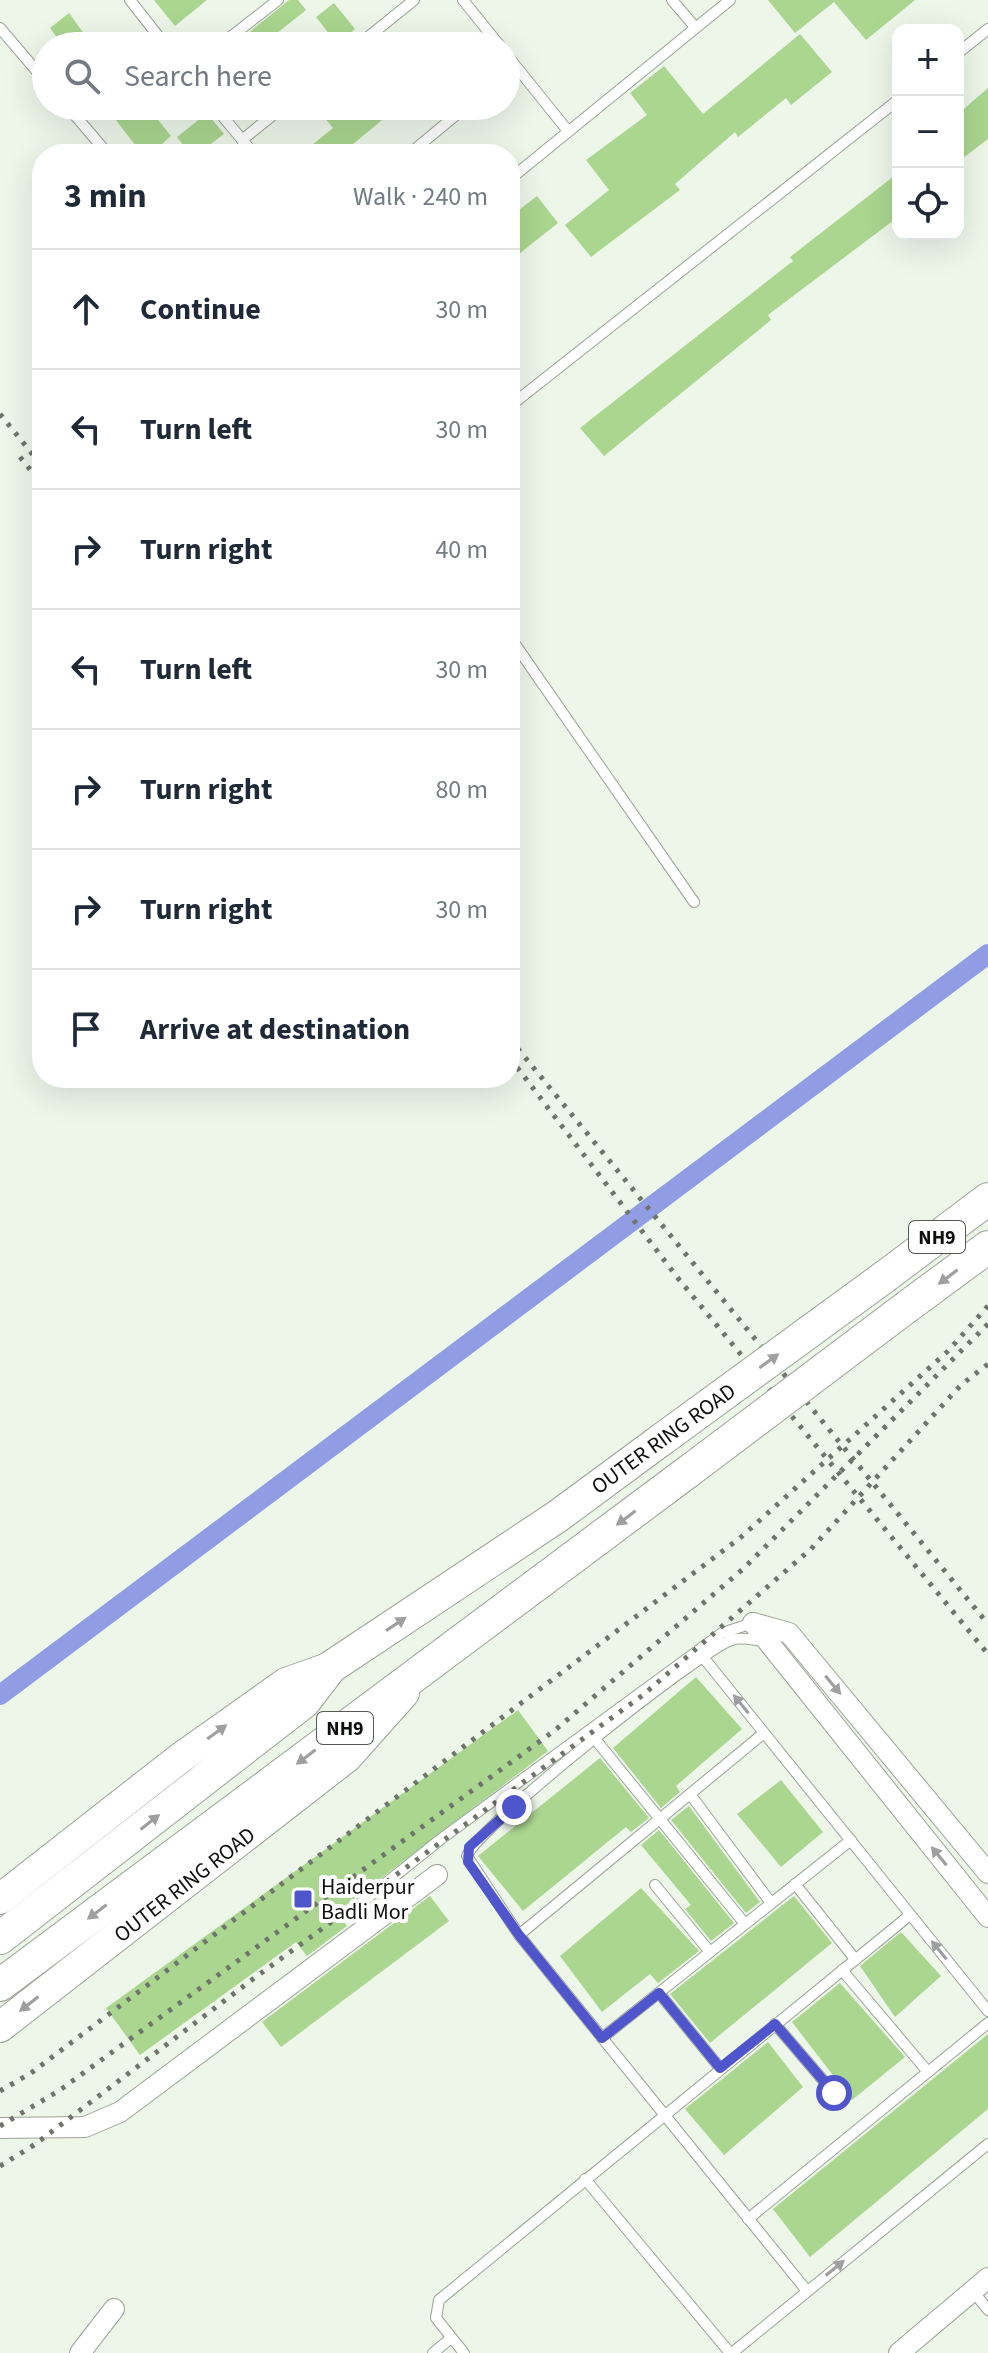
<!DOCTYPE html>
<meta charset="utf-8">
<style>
:root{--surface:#fff;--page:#f6f6f7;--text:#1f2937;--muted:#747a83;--line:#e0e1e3}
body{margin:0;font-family:"Source Sans 3",sans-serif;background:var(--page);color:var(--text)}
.controls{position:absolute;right:24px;top:24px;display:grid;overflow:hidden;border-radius:16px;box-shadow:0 8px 32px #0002}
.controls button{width:72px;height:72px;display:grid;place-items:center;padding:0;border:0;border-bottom:2px solid var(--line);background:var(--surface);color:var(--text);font:40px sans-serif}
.stop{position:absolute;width:24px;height:24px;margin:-18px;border:6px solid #4f56cc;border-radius:50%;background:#fff}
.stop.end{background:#4f56cc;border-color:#fff;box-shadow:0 2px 8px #0008}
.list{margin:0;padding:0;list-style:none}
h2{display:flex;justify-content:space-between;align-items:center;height:104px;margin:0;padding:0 32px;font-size:34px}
h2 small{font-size:26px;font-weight:400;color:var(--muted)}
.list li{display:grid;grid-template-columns:52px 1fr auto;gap:24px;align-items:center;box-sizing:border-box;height:120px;padding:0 32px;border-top:2px solid var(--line)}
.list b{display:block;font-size:30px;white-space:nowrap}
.list em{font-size:26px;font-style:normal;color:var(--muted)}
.icon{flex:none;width:44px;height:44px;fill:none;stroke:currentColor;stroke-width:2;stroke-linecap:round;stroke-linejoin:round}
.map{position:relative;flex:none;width:988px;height:2353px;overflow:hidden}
.search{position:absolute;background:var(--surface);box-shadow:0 8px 32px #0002;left:32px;top:32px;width:488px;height:88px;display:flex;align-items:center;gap:20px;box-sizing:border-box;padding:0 28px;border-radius:44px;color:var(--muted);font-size:30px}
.panel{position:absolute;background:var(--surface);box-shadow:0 8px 32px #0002;left:32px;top:144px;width:488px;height:944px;border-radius:32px}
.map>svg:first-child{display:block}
</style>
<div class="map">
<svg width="988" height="2353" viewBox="0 0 988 2353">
<rect width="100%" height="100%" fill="#eef6ea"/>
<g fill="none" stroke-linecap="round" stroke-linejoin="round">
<polyline stroke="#909de4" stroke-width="20" points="0,1695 988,954"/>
</g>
<g fill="#aad690">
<polygon points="154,0 207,0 175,26"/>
<polygon points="289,0 298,0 306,10 261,46 232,46"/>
<polygon points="768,0 915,0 866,40 834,2 795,33"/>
<polygon points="334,3 355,29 337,44 316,17"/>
<polygon points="69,13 93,46 63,46 50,28"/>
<polygon points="800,34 832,72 791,105 786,98 738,137 735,132 675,184 680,190 591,257 565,225 609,190 586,160 647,115 630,93 664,66 703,114"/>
<polygon points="988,88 988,139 958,162 958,114"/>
<polygon points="111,106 147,106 171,136 151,154 142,154 115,119 119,116"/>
<polygon points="315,106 345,106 352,114 361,106 399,106 341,154 301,154 333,128"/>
<polygon points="207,113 224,134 198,154 190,154 177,137"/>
<polygon points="898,173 898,217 768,315 771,320 604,456 580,428 793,261 790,257"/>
<polygon points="537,196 558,223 510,261 510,217"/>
<polygon points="696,1677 742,1729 676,1786 680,1792 661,1808 613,1748"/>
<polygon points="518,1710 548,1751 346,1905 337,1912 347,1926 307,1956 296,1942 140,2055 106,2008"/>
<polygon points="600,1758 649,1818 631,1832 626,1827 523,1911 478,1856"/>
<polygon points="781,1780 823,1832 781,1867 737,1814"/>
<polygon points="689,1806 760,1902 746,1913 671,1820"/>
<polygon points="659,1830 734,1923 711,1941 685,1909 691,1905 641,1845"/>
<polygon points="641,1888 699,1951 658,1983 650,1974 602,2012 560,1956"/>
<polygon points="430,1896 449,1921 281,2047 262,2022"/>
<polygon points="794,1896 832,1943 710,2043 670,1994"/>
<polygon points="901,1932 941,1976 895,2017 860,1966"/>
<polygon points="840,1983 905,2057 852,2100 792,2022"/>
<polygon points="988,2034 988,2109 810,2257 773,2209"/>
<polygon points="768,2042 803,2087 724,2155 685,2109"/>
</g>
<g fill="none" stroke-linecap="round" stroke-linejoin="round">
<defs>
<g id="service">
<polyline points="130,0 166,46"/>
<polyline points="463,0 500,46"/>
<polyline points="672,0 695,27"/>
<polyline points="0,28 46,82"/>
<polyline points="219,46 278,0"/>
<polyline points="357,46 414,0"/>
<polyline points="958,53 988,29"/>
<polyline points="506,54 568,131"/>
<polyline points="67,106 108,154"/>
<polyline points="214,106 254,154"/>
<polyline points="242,140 284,106"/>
<polyline points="409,154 467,106"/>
<polyline points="510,179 730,0"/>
<polyline points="510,406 898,100"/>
<polyline points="510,637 694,902"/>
<path d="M767 1641C756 1641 742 1636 731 1640 697 1653 476 1828 467 1856L519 1935 807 2291"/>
<polyline points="703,1657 988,2011"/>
<polyline points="595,1739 745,1924"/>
<polyline points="690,1794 771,1903"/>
<polyline points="795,1884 855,1959"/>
<polyline points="655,1885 710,1952"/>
<polyline points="351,1911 441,1839 722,1633 753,1623"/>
<polyline points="519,1935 764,1733"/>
<polyline points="842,1970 928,2072"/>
<polyline points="659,1993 720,2068"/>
<polyline points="775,2024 834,2093"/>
<polyline points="602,2038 851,1840"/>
<polyline points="585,2179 730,2353"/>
<polyline points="748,2219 988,2023"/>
<polyline points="973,2291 988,2310"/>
<polyline points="433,2353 451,2338"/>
<polyline points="464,2353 436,2318 439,2300 910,1915"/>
<polyline points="732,2353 988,2144"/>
</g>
<g id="minor">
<polyline points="753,1623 988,1917"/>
<polyline points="753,1623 789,1633 988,1873"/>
<polyline points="0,2128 85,2127 120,2112 437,1875"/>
<polyline points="80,2353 114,2309"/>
<polyline points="899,2353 988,2278"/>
</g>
<g id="primary">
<polyline points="0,1899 179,1759 286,1683 331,1667"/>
<polyline points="0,2027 347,1757 404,1693"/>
</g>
<g id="trunk">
<polyline points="887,1275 988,1199"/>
<polyline points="908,1306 988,1247"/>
<polyline points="0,1938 304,1702 331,1667 558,1516 661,1440"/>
<polyline points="0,1985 689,1471"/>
</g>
</defs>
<use href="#service" stroke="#9ba398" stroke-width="12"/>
<use href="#minor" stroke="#9ba398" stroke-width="22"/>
<use href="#primary" stroke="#9ba398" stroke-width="32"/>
<use href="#trunk" stroke="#9ba398" stroke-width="34"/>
<use href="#service" stroke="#fff" stroke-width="10"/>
<use href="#minor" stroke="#fff" stroke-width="20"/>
<use href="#primary" stroke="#fff" stroke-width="30"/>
<use href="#trunk" stroke="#fff" stroke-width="32"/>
<g stroke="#6f756d" stroke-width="5" stroke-dasharray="4 8" stroke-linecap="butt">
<polyline points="0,414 42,466"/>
<polyline points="20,457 42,484"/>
<polyline points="510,1039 988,1624"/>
<polyline points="510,1058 677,1277 988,1654"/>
<polyline points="0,2091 31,2073 740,1538 948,1351 988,1306"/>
<polyline points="0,2126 60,2090 554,1731 743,1569 988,1324"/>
<polyline points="0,2166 34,2145 253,1979 643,1695 811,1549 961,1385 988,1364"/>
</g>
<defs>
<g id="trunk-bridge">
<polyline points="661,1440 887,1275"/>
<polyline points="689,1471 908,1306"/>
</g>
</defs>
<use href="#trunk-bridge" stroke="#9ba398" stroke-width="34" stroke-linecap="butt"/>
<use href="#trunk-bridge" stroke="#fff" stroke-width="32"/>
</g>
<defs><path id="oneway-solid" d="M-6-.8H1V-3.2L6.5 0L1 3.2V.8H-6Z" transform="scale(2)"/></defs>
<g fill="#9e9f9e">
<use href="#oneway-solid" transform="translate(948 1277) rotate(143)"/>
<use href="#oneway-solid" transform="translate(769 1361) rotate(-36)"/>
<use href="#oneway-solid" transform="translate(626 1518) rotate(143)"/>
<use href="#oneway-solid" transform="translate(396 1624) rotate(-34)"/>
<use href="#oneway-solid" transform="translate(833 1685) rotate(50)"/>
<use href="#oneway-solid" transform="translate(741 1704) rotate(-129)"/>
<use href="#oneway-solid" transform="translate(217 1732) rotate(-36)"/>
<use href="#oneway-solid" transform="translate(306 1757) rotate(143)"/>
<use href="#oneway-solid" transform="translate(150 1822) rotate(-38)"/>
<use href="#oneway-solid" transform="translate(939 1856) rotate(-129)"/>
<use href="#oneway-solid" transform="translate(97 1912) rotate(143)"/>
<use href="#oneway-solid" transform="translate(939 1950) rotate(-129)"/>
<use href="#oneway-solid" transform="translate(29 2004) rotate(142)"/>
<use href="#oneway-solid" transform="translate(835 2268) rotate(-39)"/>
</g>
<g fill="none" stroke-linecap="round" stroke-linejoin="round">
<polyline stroke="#4f56cc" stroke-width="10" points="514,1807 469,1847 468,1862 519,1935 602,2038 659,1993 720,2068 775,2024 834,2093"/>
</g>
<rect fill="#4f56cc" stroke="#fff" stroke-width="3" x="293" y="1889" width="20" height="20" rx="4"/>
<g text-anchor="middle" stroke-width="8" stroke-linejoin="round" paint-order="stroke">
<g fill="#fff" stroke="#565855" stroke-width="2">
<rect x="909" y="1221" width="56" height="32" rx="6"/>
<rect x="317" y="1712" width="56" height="32" rx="6"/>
</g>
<g font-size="20" font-weight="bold" fill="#0d100c">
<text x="937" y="1244">NH9</text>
<text x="345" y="1735">NH9</text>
</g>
<g font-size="22" fill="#0d100c" stroke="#fff">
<text transform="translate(663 1438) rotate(-36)" y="8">OUTER RING ROAD</text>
<text transform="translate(184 1884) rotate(-38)" y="8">OUTER RING ROAD</text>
</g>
<g font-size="22" fill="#0d100c" stroke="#fff" text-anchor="start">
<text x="321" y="1894">Haiderpur<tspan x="321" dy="25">Badli Mor</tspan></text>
</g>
</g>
</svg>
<div class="controls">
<button>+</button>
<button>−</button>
<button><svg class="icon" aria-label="locate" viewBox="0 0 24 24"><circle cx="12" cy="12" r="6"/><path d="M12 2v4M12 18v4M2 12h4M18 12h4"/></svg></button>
</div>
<div class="stop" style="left:834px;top:2093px"></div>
<div class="stop end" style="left:514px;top:1807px"></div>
<div class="search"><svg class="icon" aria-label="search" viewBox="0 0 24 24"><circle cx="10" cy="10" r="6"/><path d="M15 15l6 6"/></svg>Search here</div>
<section class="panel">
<h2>3 min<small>Walk · 240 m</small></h2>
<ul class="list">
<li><svg class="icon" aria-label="ahead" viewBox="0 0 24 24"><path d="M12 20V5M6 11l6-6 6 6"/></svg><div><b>Continue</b></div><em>30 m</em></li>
<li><svg class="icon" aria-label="left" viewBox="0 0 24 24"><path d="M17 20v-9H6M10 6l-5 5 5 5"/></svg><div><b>Turn left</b></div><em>30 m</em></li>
<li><svg class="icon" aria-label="right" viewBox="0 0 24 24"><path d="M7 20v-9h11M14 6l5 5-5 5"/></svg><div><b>Turn right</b></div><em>40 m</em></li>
<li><svg class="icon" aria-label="left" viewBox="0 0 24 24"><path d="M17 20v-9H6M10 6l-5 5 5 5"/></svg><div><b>Turn left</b></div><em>30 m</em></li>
<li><svg class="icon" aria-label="right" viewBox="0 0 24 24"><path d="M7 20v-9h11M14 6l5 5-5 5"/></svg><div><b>Turn right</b></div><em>80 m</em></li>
<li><svg class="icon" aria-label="right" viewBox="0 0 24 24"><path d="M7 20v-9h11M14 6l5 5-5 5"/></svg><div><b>Turn right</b></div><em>30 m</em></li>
<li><svg class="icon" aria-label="arrive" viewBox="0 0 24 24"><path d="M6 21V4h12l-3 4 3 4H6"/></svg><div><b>Arrive at destination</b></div></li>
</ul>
</section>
</div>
